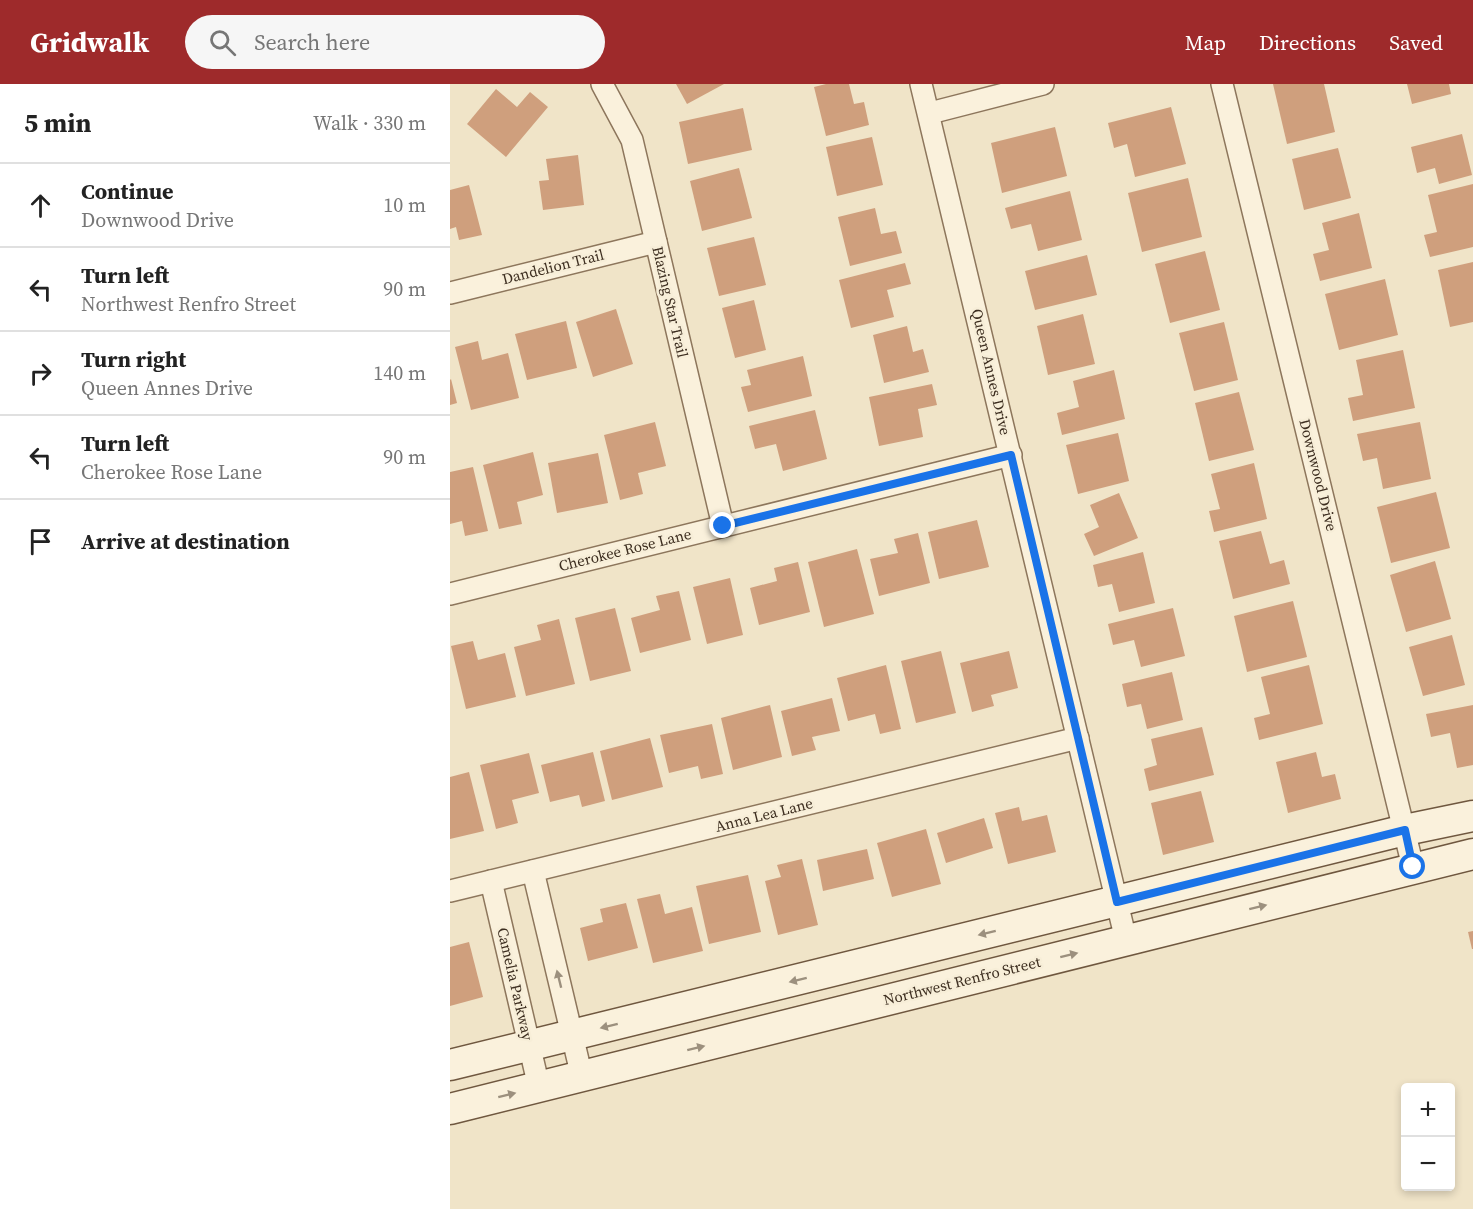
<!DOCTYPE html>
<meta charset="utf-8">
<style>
:root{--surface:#fff;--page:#f6f6f6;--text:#222;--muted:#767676;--line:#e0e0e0;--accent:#9e2a2b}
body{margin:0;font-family:"Source Serif 4",serif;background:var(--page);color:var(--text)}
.controls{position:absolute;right:18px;bottom:18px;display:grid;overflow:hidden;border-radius:6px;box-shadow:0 3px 9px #0003}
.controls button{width:54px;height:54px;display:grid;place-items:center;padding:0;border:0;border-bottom:2px solid var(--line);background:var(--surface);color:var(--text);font:30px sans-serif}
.stop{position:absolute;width:18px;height:18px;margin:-14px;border:4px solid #1a73e8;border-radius:50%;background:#fff}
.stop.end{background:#1a73e8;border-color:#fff;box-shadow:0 2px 6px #0008}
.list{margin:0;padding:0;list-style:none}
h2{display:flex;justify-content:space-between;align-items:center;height:78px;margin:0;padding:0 24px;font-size:26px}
h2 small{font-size:20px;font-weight:400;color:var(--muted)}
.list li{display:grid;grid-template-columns:39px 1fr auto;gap:18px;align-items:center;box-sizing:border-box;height:84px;padding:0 24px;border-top:2px solid var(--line)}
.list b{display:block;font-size:22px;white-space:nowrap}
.list p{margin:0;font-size:20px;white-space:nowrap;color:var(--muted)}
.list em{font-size:20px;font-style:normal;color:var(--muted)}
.icon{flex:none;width:33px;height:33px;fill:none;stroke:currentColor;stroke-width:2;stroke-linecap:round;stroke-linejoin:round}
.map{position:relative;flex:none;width:1023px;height:1125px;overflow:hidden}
header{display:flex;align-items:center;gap:36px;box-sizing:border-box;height:84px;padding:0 30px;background:var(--accent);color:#fff}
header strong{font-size:28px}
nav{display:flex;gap:33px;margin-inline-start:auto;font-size:21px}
.search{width:420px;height:54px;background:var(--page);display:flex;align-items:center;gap:15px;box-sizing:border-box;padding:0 21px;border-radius:33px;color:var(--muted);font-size:22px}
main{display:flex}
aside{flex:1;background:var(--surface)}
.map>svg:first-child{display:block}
</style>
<header>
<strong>Gridwalk</strong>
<div class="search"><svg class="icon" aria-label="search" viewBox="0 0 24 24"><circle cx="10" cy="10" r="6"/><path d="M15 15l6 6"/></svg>Search here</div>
<nav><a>Map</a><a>Directions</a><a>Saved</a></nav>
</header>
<main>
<aside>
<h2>5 min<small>Walk · 330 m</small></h2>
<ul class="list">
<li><svg class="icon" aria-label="ahead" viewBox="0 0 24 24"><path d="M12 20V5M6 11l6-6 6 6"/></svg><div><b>Continue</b><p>Downwood Drive</p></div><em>10 m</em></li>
<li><svg class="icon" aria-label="left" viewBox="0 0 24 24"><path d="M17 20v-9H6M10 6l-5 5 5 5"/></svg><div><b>Turn left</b><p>Northwest Renfro Street</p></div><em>90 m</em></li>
<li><svg class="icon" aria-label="right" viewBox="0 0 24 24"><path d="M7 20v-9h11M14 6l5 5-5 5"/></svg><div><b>Turn right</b><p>Queen Annes Drive</p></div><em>140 m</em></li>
<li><svg class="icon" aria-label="left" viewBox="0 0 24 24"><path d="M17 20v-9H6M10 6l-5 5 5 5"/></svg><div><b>Turn left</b><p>Cherokee Rose Lane</p></div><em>90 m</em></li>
<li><svg class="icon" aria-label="arrive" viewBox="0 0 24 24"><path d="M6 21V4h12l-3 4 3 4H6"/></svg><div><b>Arrive at destination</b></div></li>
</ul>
</aside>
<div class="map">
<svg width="1023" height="1125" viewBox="0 0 1023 1125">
<rect width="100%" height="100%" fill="#f0e4c8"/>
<g fill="#cf9f7d">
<polygon points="226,0 274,0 237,20"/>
<polygon points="376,0 399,0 404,20 414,18 419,41 376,52 364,3"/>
<polygon points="823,0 874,0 885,48 837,60"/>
<polygon points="957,0 999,0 1001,10 962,20"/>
<polygon points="46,5 67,23 80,8 98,23 56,73 17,40"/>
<polygon points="721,23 736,80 685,93 677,60 664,64 658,39"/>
<polygon points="293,24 302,66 238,80 229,38"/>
<polygon points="605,43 617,92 552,109 541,59"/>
<polygon points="1012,50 1022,91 989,100 985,84 967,89 961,63"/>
<polygon points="422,53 433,101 387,112 376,63"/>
<polygon points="888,64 901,114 854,126 842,75"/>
<polygon points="128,71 134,121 93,126 89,97 99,96 96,75"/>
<polygon points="289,84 302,134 252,147 240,97"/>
<polygon points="738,94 752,153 692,168 678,109"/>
<polygon points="1023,100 1023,163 980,173 974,151 987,148 978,111"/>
<polygon points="19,101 32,151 9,156 6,143 0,145 0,106"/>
<polygon points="620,107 632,156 588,167 581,140 561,145 555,124"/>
<polygon points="425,124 431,150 446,147 452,169 400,182 388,133"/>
<polygon points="909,129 922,184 870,197 863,170 879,166 872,139"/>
<polygon points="304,153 316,201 269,212 257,164"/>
<polygon points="755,167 770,226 720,239 705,180"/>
<polygon points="637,171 647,211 585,226 575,187"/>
<polygon points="1023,178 1023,238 1000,243 988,186"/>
<polygon points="455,179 461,200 437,206 444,233 401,244 389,196"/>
<polygon points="935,195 948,251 889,266 875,210"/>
<polygon points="304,216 316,266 285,274 272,224"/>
<polygon points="166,225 183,280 143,293 126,238"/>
<polygon points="633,230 645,280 598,291 587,242"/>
<polygon points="116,237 127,284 77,296 65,250"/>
<polygon points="774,238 788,296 744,307 729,249"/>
<polygon points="457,242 463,268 473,265 479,288 434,299 423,251"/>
<polygon points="28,257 32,276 58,269 69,314 21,326 5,263"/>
<polygon points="953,266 965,324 903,337 898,314 913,311 906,276"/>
<polygon points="353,272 362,312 298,328 291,303 301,301 297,286"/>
<polygon points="664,286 675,335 612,351 607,329 629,323 623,297"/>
<polygon points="1,295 7,319 0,321 0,296"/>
<polygon points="482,300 487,321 468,325 473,353 429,362 419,313"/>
<polygon points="789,308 804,366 759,377 745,319"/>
<polygon points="365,326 377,375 333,387 326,360 305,365 299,342"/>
<polygon points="205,338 216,382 188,389 193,410 170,416 154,351"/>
<polygon points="970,338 981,395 933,405 927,374 913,377 907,350"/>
<polygon points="668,349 679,397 628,410 616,361"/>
<polygon points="83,368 93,411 67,418 72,440 49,445 33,381"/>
<polygon points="148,369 158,419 107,429 98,379"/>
<polygon points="804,379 817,435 764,448 759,427 770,425 761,390"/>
<polygon points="23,383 38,447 15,452 12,437 0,440 0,388"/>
<polygon points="986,408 1000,464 941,479 927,423"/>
<polygon points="669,409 688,454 644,472 634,450 649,443 640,421"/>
<polygon points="527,436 539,483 489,495 478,448"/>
<polygon points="811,447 820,480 834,476 840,500 783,515 769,457"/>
<polygon points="468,449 480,499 429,512 420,475 448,469 444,455"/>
<polygon points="407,465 424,530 374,543 358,478"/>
<polygon points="693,468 705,519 669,528 662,500 648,503 643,481"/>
<polygon points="985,477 1001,535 956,548 940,491"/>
<polygon points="348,478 360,528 309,541 300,504 327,497 324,484"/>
<polygon points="280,494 293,551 257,560 243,503"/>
<polygon points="229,507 241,556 190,569 181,534 210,526 206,512"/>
<polygon points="843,517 857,573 797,588 784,532"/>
<polygon points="165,524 181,587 140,597 125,534"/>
<polygon points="723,524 735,572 691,583 684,556 663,561 658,540"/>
<polygon points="109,535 125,600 76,612 64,563 91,556 87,541"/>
<polygon points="1002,551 1015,601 973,612 959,563"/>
<polygon points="23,557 28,576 55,569 66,613 16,625 1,562"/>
<polygon points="491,567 506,629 466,639 451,577"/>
<polygon points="559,567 568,604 541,611 544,622 522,628 510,579"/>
<polygon points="436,581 451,645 430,650 425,630 398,637 387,594"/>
<polygon points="859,581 873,640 809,656 804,634 820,630 811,593"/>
<polygon points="722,588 733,636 697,645 691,620 677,623 672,600"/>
<polygon points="382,614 390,647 362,653 366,666 342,672 331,627"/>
<polygon points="320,621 332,673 283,686 271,634"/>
<polygon points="1023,621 1023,681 1007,684 1000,649 981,653 976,630"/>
<polygon points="262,640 273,690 251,695 248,682 219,689 210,651"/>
<polygon points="752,643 764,691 699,707 694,685 707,681 701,655"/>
<polygon points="200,654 213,703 162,716 150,667"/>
<polygon points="143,668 155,717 132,723 129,711 100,718 91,681"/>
<polygon points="866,668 872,693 885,690 891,715 838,729 826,678"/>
<polygon points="79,669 89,709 62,716 68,739 46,745 30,681"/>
<polygon points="19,688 34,747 0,755 0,693"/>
<polygon points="751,707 764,758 713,771 701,719"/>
<polygon points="569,723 572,737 597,731 606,768 558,780 545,729"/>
<polygon points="534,734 543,764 496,779 487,749"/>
<polygon points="476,745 491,800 442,813 427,759"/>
<polygon points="417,765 424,795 373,807 367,776"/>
<polygon points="352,775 368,841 328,851 315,797 331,793 327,781"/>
<polygon points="298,791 311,848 259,860 246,802"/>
<polygon points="210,810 215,830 242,823 253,867 203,879 187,815"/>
<polygon points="176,819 188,864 138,877 130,844 153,838 150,825"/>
<polygon points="1023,847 1023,865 1022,865 1018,848"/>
<polygon points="19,858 33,913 0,922 0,863"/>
</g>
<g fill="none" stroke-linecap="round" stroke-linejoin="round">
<defs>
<g id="minor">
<polyline points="152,0 182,56 273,442"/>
<polyline points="471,0 676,856"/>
<polyline points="772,0 963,783"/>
<polyline points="480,29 593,0"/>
<polyline points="0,209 206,158"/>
<polyline points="0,510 561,371"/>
<polyline points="83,787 132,993"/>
<polyline points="41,797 89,1003"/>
<polyline points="0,807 628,654"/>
</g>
<g id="secondary">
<polyline points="0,981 955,746 1023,732"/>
<polyline points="0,1025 1023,770"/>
</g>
</defs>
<use href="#minor" stroke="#8d765c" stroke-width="24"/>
<use href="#secondary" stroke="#6f573f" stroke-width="33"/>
<use href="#minor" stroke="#faf1dc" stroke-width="21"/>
<use href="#secondary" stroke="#faf1dc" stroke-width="30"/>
</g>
<defs><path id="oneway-solid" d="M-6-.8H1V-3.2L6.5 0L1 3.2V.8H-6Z" transform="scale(1.5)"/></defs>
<g fill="#9c907e">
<use href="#oneway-solid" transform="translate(808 823) rotate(-14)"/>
<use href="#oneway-solid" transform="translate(537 849) rotate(166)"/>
<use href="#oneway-solid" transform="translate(619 871) rotate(-14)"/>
<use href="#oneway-solid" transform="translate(109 895) rotate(-104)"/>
<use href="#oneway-solid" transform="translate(348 896) rotate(166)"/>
<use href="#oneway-solid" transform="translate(159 942) rotate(166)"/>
<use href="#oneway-solid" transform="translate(246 964) rotate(-14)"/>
<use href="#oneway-solid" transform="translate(57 1011) rotate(-14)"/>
</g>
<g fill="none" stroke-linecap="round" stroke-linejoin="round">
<polyline stroke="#1a73e8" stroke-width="8" points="273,442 561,371 667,818 955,746 963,783"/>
</g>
<g text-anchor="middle" stroke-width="5" stroke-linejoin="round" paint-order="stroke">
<g font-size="15" fill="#3d2e20" stroke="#f7eed8">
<text transform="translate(103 183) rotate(-14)" y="5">Dandelion Trail</text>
<text transform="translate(220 218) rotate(77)" y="5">Blazing Star Trail</text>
<text transform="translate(541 288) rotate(77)" y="5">Queen Annes Drive</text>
<text transform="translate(868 391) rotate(76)" y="5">Downwood Drive</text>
<text transform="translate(175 466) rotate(-14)" y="5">Cherokee Rose Lane</text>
<text transform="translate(314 731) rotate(-14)" y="5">Anna Lea Lane</text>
<text transform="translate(512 897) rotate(-14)" y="5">Northwest Renfro Street</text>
<text transform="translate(65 900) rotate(77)" y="5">Camelia Parkway</text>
</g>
</g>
</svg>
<div class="controls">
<button>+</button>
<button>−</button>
</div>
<div class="stop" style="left:963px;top:783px"></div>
<div class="stop end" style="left:273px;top:442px"></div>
</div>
</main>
